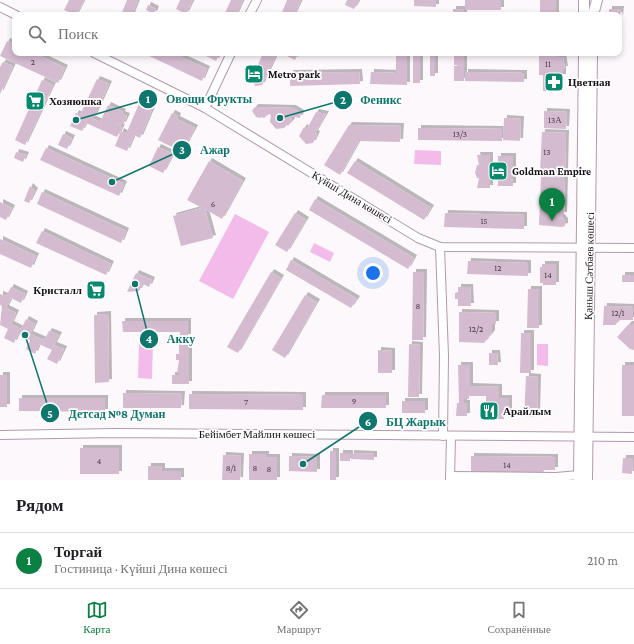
<!DOCTYPE html>
<html lang="ru">
<meta charset="utf-8">
<style>
:root{--surface:#fff;--page:#f2f2f2;--text:#202124;--muted:#757577;--line:#e0e0e0;--accent:#0b8043}
body{margin:0;font-family:"Crimson Pro",serif;background:var(--page);color:var(--text)}
.you{position:absolute;left:373px;top:273px;width:14px;height:14px;margin:-10px;border:3px solid #fff;border-radius:50%;background:#1a73e8;box-shadow:0 0 0 6px #1a73e833}
.badge{display:grid;place-items:center;width:26px;height:26px;border-radius:50%;background:var(--accent);color:#fff;font-size:13px;font-weight:700}
.pin{position:absolute;translate:-50% -33px;filter:drop-shadow(0 1px 2px #0008)}
.pin::after{content:'';position:absolute;top:21px;width:14px;height:12px;background:inherit;clip-path:polygon(0 0,100% 0,50% 100%)}
.list{margin:0;padding:0;list-style:none}
h2{display:flex;justify-content:space-between;align-items:center;height:52px;margin:0;padding:0 16px;font-size:17px}
h2 small{font-size:13px;font-weight:400;color:var(--muted)}
.list li{display:grid;grid-template-columns:26px 1fr auto;gap:12px;align-items:center;box-sizing:border-box;height:56px;padding:0 16px;border-top:1px solid var(--line)}
.list b{display:block;font-size:15px;white-space:nowrap}
.list p{margin:0;font-size:13px;white-space:nowrap;color:var(--muted)}
.list em{font-size:13px;font-style:normal;color:var(--muted)}
.icon{flex:none;width:22px;height:22px;fill:none;stroke:currentColor;stroke-width:2;stroke-linecap:round;stroke-linejoin:round}
.map{position:relative;flex:none;width:634px;height:480px;overflow:hidden}
.search{position:absolute;background:var(--surface);box-shadow:0 2px 6px #0003;left:12px;right:12px;top:12px;height:44px;display:flex;align-items:center;gap:10px;box-sizing:border-box;padding:0 14px;border-radius:8px;color:var(--muted);font-size:15px}
.sheet{height:108px;background:var(--surface)}
nav{display:flex;justify-content:space-around;align-items:center;box-sizing:border-box;height:56px;border-top:1px solid var(--line);background:var(--surface);font-size:11px;color:var(--muted)}
nav a{display:grid;justify-items:center;gap:2px}
nav .on{color:var(--accent)}
.map>svg:first-child{display:block}
</style>
<div class="map">
<svg width="634" height="480" viewBox="0 0 634 480">
<defs>
<filter id="shadow"><feDropShadow dx="3" dy="-3" stdDeviation="0" flood-color="#0004"/></filter>
</defs>
<rect width="100%" height="100%" fill="#fdf8fc"/>
<g fill="#f2bbea">
<polygon points="415,150 441,151 441,165 414,164"/>
<polygon points="235,214 269,232 233,299 199,281"/>
<polygon points="314,243 334,253 330,262 310,252"/>
<polygon points="139,342 153,342 152,379 138,378"/>
<polygon points="537,344 548,344 548,366 537,365"/>
</g>
<g fill="#d5bbd0" filter="url(#shadow)">
<polygon points="69,0 84,0 76,15 64,10"/>
<polygon points="127,0 138,0 132,15 121,15"/>
<polygon points="180,0 193,0 186,14 176,9"/>
<polygon points="231,0 243,0 236,15 224,15"/>
<polygon points="287,0 301,0 294,15 281,15"/>
<polygon points="347,0 359,0 354,9 345,5"/>
<polygon points="414,0 436,0 436,7 414,6"/>
<rect x="465" y="0" width="36" height="10"/>
<rect x="540" y="0" width="16" height="15"/>
<polygon points="148,5 156,9 154,14 146,10"/>
<rect x="453" y="9" width="11" height="6"/>
<polygon points="609,9 621,9 620,19 619,15 609,15"/>
<polygon points="7,41 15,44 15,53 34,53 65,68 58,83 0,56"/>
<polygon points="143,53 172,53 207,69 202,81"/>
<polygon points="207,53 220,53 216,61 206,56"/>
<polygon points="263,53 277,53 262,85 255,86 252,79"/>
<polygon points="286,53 298,53 295,60 285,55"/>
<polygon points="396,53 407,53 407,85 370,84 371,72 396,73"/>
<rect x="413" y="53" width="7" height="30"/>
<rect x="430" y="53" width="5" height="23"/>
<rect x="454" y="53" width="10" height="12"/>
<polygon points="539,53 556,53 556,57 563,57 565,69 563,69 563,77 555,77 555,91 543,91 543,75 539,75"/>
<polygon points="3,62 13,66 0,94 0,67"/>
<polygon points="464,65 464,81 454,81 454,66"/>
<polygon points="359,72 360,84 290,86 290,73"/>
<polygon points="465,72 524,73 524,82 465,81"/>
<polygon points="97,79 109,84 94,117 89,115 89,117 100,122 108,105 123,112 122,114 127,116 123,125 118,123 117,124 122,127 117,137 86,123 82,131 70,126 76,113 80,115"/>
<polygon points="42,80 53,85 25,145 15,140"/>
<polygon points="141,99 154,105 140,138 134,135 127,151 115,146 121,131 126,134"/>
<polygon points="255,107 293,108 301,113 300,118 290,116 292,121 288,126 287,125 284,128 276,129 270,122 271,115 269,114 264,118 261,117 261,118 256,117 252,111"/>
<polygon points="544,111 567,112 566,129 544,128"/>
<polygon points="316,112 326,114 315,133 317,134 313,143 306,144 299,136 304,127 307,129"/>
<polygon points="172,113 178,116 177,119 195,128 182,152 158,140"/>
<polygon points="504,118 521,119 520,141 503,140"/>
<polygon points="349,125 401,126 400,142 359,141 340,175 324,165"/>
<polygon points="418,128 502,129 502,141 418,140"/>
<polygon points="542,132 566,133 565,173 540,171"/>
<polygon points="63,134 72,138 67,149 58,145"/>
<polygon points="158,147 173,154 163,173 149,166"/>
<polygon points="46,148 124,184 119,196 40,160"/>
<polygon points="16,152 26,155 23,162 14,158"/>
<polygon points="477,155 490,155 490,166 498,166 498,156 513,156 513,186 498,186 498,174 490,174 490,188 477,188 479,178 477,178 475,173 477,165 479,165"/>
<polygon points="209,161 243,181 222,219 205,209 213,238 181,246 173,216 202,208 187,200"/>
<polygon points="355,161 431,208 424,220 347,173"/>
<polygon points="541,177 565,178 564,215 560,215 565,221 565,226 561,227 539,225"/>
<polygon points="30,186 35,191 29,203 24,201"/>
<polygon points="42,192 126,231 121,243 37,204"/>
<polygon points="315,199 414,258 408,269 309,210"/>
<polygon points="0,202 12,208 6,220 0,217"/>
<polygon points="295,213 306,220 287,252 275,245"/>
<polygon points="445,213 524,215 524,229 444,227"/>
<polygon points="42,231 111,264 106,275 36,243"/>
<polygon points="0,239 36,256 31,268 0,254"/>
<polygon points="291,260 357,299 351,308 286,270"/>
<polygon points="468,261 528,263 528,276 467,274"/>
<polygon points="542,264 556,264 556,285 543,285 543,283 540,283 540,267 542,267"/>
<polygon points="271,272 281,278 238,353 227,347"/>
<polygon points="413,272 424,272 423,340 412,340"/>
<polygon points="136,273 152,280 149,287 143,284 139,291 127,292"/>
<rect x="622" y="275" width="12" height="7"/>
<polygon points="11,287 25,294 21,303 11,298 6,308 16,313 11,324 21,329 26,319 35,324 30,334 44,340 49,331 59,335 54,345 64,349 57,364 47,359 52,350 39,344 35,354 26,349 30,340 18,334 14,343 4,338 8,329 0,325 2,306 0,305 0,294 6,296"/>
<polygon points="458,287 470,287 471,306 458,306 458,299 455,299 455,293 458,292"/>
<polygon points="528,289 539,289 539,328 527,328"/>
<polygon points="305,295 317,302 285,358 272,350"/>
<polygon points="604,306 633,307 633,320 620,320 615,325 603,325"/>
<polygon points="459,312 496,313 496,324 492,324 492,333 484,343 459,342"/>
<polygon points="108,314 109,382 95,383 94,315"/>
<polygon points="122,321 188,321 188,337 180,337 180,332 123,332"/>
<polygon points="629,324 634,324 634,350 630,349 617,337"/>
<polygon points="521,333 531,333 531,373 520,373"/>
<polygon points="179,343 189,343 189,384 172,384 172,375 179,375 179,373 177,373 179,360 176,360 176,354 179,354"/>
<polygon points="409,344 420,345 419,397 408,397"/>
<polygon points="378,350 392,351 392,373 378,373"/>
<polygon points="489,353 497,353 498,365 489,365"/>
<polygon points="458,365 470,365 470,386 499,387 499,398 509,398 509,416 504,416 504,419 486,419 486,396 469,396 469,399 464,399 464,403 467,403 467,416 456,416 457,403 459,403"/>
<rect x="622" y="365" width="12" height="51"/>
<rect x="0" y="375" width="7" height="32"/>
<polygon points="526,376 538,377 537,417 524,417"/>
<polygon points="123,393 182,394 181,408 123,408"/>
<polygon points="189,394 303,395 303,410 189,409"/>
<polygon points="322,395 386,395 386,408 321,408"/>
<polygon points="19,398 105,398 105,412 19,411"/>
<rect x="402" y="401" width="23" height="12"/>
<rect x="80" y="448" width="39" height="26"/>
<rect x="330" y="451" width="6" height="29"/>
<rect x="340" y="453" width="10" height="8"/>
<polygon points="351,453 374,454 374,460 351,459"/>
<polygon points="249,454 266,454 266,457 277,457 277,480 249,480"/>
<polygon points="223,455 241,456 240,480 222,480"/>
<polygon points="289,456 317,457 317,472 289,471"/>
<polygon points="471,456 555,457 555,470 544,470 543,473 471,472"/>
<polygon points="623,458 633,458 632,474 622,473"/>
<polygon points="148,466 162,466 162,471 181,471 181,480 148,480"/>
</g>
<g fill="none" stroke-linecap="round" stroke-linejoin="round">
<defs>
<g id="minor">
<polyline points="0,7 16,15"/>
<polyline points="249,15 257,0"/>
<polyline points="94,53 205,108 418,238 440,247 634,248"/>
<polyline points="205,108 231,53"/>
<polyline points="440,247 444,356 443,436"/>
<polyline points="0,435 114,433 634,437"/>
<polyline points="450,476 556,477 579,475"/>
<polyline points="450,480 451,436"/>
</g>
<g id="major">
<polyline points="584,15 584,0"/>
<polyline points="593,15 597,0"/>
<polyline points="579,480 584,53"/>
<polyline points="587,480 592,53"/>
</g>
</defs>
<use href="#minor" stroke="#b299ae" stroke-width="10"/>
<use href="#major" stroke="#b299ae" stroke-width="12"/>
<use href="#minor" stroke="#fff" stroke-width="8"/>
<use href="#major" stroke="#fff" stroke-width="10"/>
</g>
<defs>
<symbol id="hotel-square" viewBox="-11 -11 22 22"><rect x="-9" y="-9" width="18" height="18" rx="4" fill="#07896d" stroke="#fff"/><path d="M-6-4.5h1.5V1H6V5H4.5V3h-9V5H-6ZM-4 0a1.8 1.8 0 1 1 3.6 0ZM.5 0V-2.5h3Q6-2.5 6 0Z" fill="#fff"/></symbol>
<symbol id="pharmacy-square" viewBox="-11 -11 22 22"><rect x="-9" y="-9" width="18" height="18" rx="4" fill="#07896d" stroke="#fff"/><path d="M-2-6h4v4h4v4h-4v4h-4v-4h-4v-4h4Z" fill="#fff"/></symbol>
<symbol id="supermarket-square" viewBox="-11 -11 22 22"><rect x="-9" y="-9" width="18" height="18" rx="4" fill="#07896d" stroke="#fff"/><path d="M-6-5.5h2.5l.6 2H6L4.5 2H-2.5L-4.4-4H-6ZM-1.5 3.2a1.3 1.3 0 1 0 .1 0ZM3 3.2a1.3 1.3 0 1 0 .1 0Z" fill="#fff"/></symbol>
<symbol id="restaurant-square" viewBox="-11 -11 22 22"><rect x="-9" y="-9" width="18" height="18" rx="4" fill="#07896d" stroke="#fff"/><path d="M-5-6h1v4h1v-4h1v4h1v-4h1v5L-1.5 .5V6h-2V.5L-5-1ZM5-6V6H3V1.5H1.5Q1.5-4 5-6Z" fill="#fff"/></symbol>
</defs>
<g fill-rule="evenodd">
<use href="#hotel-square" x="243" y="63" width="22" height="22"/>
<use href="#pharmacy-square" x="543" y="71" width="22" height="22"/>
<use href="#supermarket-square" x="24" y="90" width="22" height="22"/>
<use href="#hotel-square" x="487" y="160" width="22" height="22"/>
<use href="#supermarket-square" x="85" y="279" width="22" height="22"/>
<use href="#restaurant-square" x="478" y="400" width="22" height="22"/>
</g>
<g text-anchor="middle" stroke-width="3.5" stroke-linejoin="round" paint-order="stroke">
<g font-size="9" fill="#483b45">
<text x="33" y="65">2</text>
<text x="548" y="67">11</text>
<text x="555" y="123">13А</text>
<text x="460" y="137">13/3</text>
<text x="547" y="155">13</text>
<text x="213" y="207">6</text>
<text x="484" y="224">15</text>
<text x="498" y="271">12</text>
<text x="548" y="278">14</text>
<text x="418" y="309">8</text>
<text x="618" y="316">12/1</text>
<text x="476" y="332">12/2</text>
<text x="354" y="404">9</text>
<text x="246" y="405">7</text>
<text x="99" y="464">4</text>
<text x="507" y="468">14</text>
<text x="231" y="471">8/1</text>
<text x="255" y="471">8</text>
<text x="269" y="472">8</text>
</g>
<g font-size="11" font-weight="bold" fill="#191017" stroke="#fff" text-anchor="start">
<text x="268" y="78">Metro park</text>
<text x="568" y="86">Цветная</text>
<text x="49" y="105">Хозяюшка</text>
<text x="512" y="175">Goldman Empire</text>
<text x="82" y="294" text-anchor="end">Кристалл</text>
<text x="503" y="415">Арайлым</text>
</g>
<g font-size="11" fill="#191017" stroke="#fff">
<text transform="translate(352 197) rotate(31)" y="4">Күйші Дина көшесі</text>
<text transform="translate(589 266) rotate(-89)" y="4">Қаныш Сәтбаев көшесі</text>
<text x="257" y="438">Бейімбет Майлин көшесі</text>
</g>
</g>
<path fill="none" stroke="#0f766e" stroke-width="1.5" d="M76 120L148 99M280 118L343 100M112 182L182 150M135 284L149 339M25 335L50 413M303 464L368 421"/>
<g fill="#0f766e" stroke="#fff" stroke-width="1.5">
<circle cx="76" cy="120" r="4"/>
<circle cx="280" cy="118" r="4"/>
<circle cx="112" cy="182" r="4"/>
<circle cx="135" cy="284" r="4"/>
<circle cx="25" cy="335" r="4"/>
<circle cx="303" cy="464" r="4"/>
<circle cx="148" cy="99" r="10"/>
<circle cx="343" cy="100" r="10"/>
<circle cx="182" cy="150" r="10"/>
<circle cx="149" cy="339" r="10"/>
<circle cx="50" cy="413" r="10"/>
<circle cx="368" cy="421" r="10"/>
</g>
<g font-size="12" text-anchor="middle" font-weight="bold" fill="#fff">
<text x="148" y="103">1</text>
<text x="343" y="104">2</text>
<text x="182" y="154">3</text>
<text x="149" y="343">4</text>
<text x="50" y="418">5</text>
<text x="368" y="426">6</text>
</g>
<g font-size="12" text-anchor="middle" font-weight="bold" fill="#0f766e" stroke="#fff" stroke-width="3.5" stroke-linejoin="round" paint-order="stroke">
<text x="209" y="103">Овощи Фрукты</text>
<text x="381" y="104">Феникс</text>
<text x="215" y="154">Ажар</text>
<text x="181" y="343">Акку</text>
<text x="117" y="418">Детсад №8 Думан</text>
<text x="416" y="426">БЦ Жарык</text>
</g>
</svg>
<div class="you"></div>
<div class="pin badge" style="left:552px;top:221px">1</div>
<div class="search"><svg class="icon" aria-label="search" viewBox="0 0 24 24"><circle cx="10" cy="10" r="6"/><path d="M15 15l6 6"/></svg>Поиск</div>
</div>
<section class="sheet">
<h2>Рядом<small></small></h2>
<ul class="list">
<li><span class="badge">1</span><div><b>Торгай</b><p>Гостиница · Күйші Дина көшесі</p></div><em>210 m</em></li>
</ul>
</section>
<nav>
<a class="on"><svg class="icon" aria-label="map" viewBox="0 0 24 24"><path d="M3 6l6-2 6 2 6-2v14l-6 2-6-2-6 2zM9 4v14M15 6v14"/></svg>Карта</a>
<a><svg class="icon" aria-label="directions" viewBox="0 0 24 24"><path d="M12 3l9 9-9 9-9-9zM9 14v-3h6M13 9l2 2-2 2"/></svg>Маршрут</a>
<a><svg class="icon" aria-label="saved" viewBox="0 0 24 24"><path d="M7 4h10v16l-5-4-5 4z"/></svg>Сохранённые</a>
</nav>
